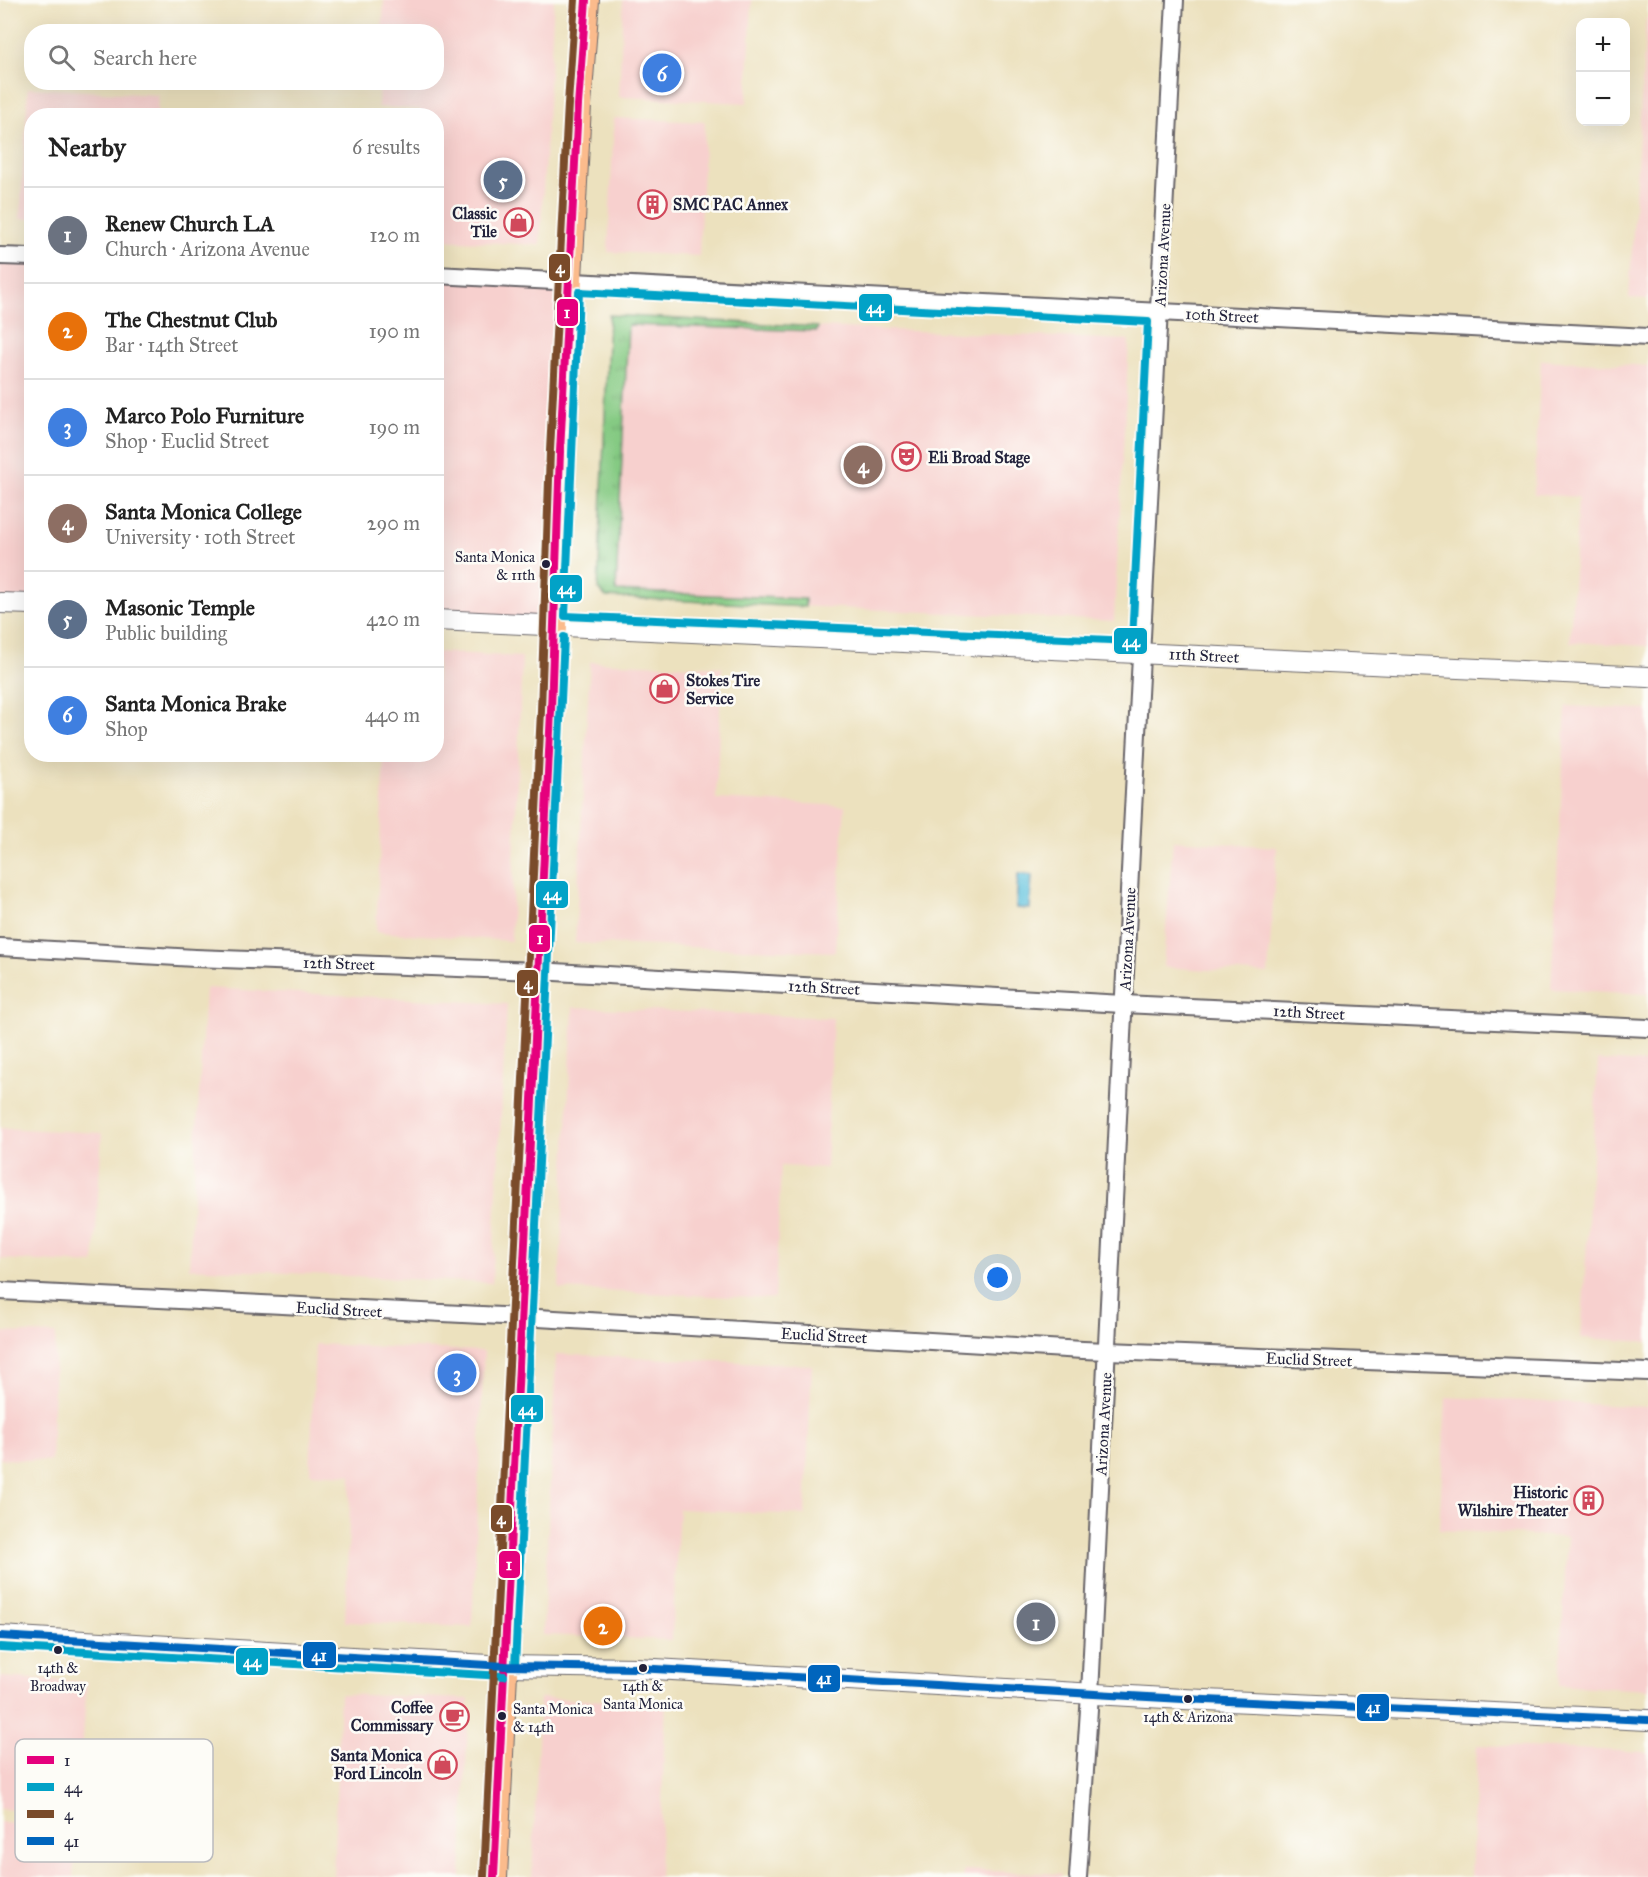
<!DOCTYPE html>
<meta charset="utf-8">
<style>
:root{--surface:#fff;--page:#f6f6f6;--text:#222;--muted:#767676;--line:#e0e0e0;--accent:#d1495b}
body{margin:0;font-family:"IM FELL Great Primer",serif;background:var(--page);color:var(--text)}
.controls{position:absolute;right:18px;top:18px;display:grid;overflow:hidden;border-radius:12px;box-shadow:0 6px 24px #0002}
.controls button{width:54px;height:54px;display:grid;place-items:center;padding:0;border:0;border-bottom:2px solid var(--line);background:var(--surface);color:var(--text);font:30px sans-serif}
.you{position:absolute;left:998px;top:1278px;width:21px;height:21px;margin:-15px;border:4px solid #fff;border-radius:50%;background:#1a73e8;box-shadow:0 0 0 9px #1a73e833}
.badge{display:grid;place-items:center;width:39px;height:39px;border-radius:50%;background:var(--accent);color:#fff;font-size:20px;font-weight:700}
.pin{position:absolute;translate:-50% -50%;border:3px solid #fff;box-shadow:0 2px 6px #0006}
.list{margin:0;padding:0;list-style:none}
h2{display:flex;justify-content:space-between;align-items:center;height:78px;margin:0;padding:0 24px;font-size:26px}
h2 small{font-size:20px;font-weight:400;color:var(--muted)}
.list li{display:grid;grid-template-columns:39px 1fr auto;gap:18px;align-items:center;box-sizing:border-box;height:96px;padding:0 24px;border-top:2px solid var(--line)}
.list b{display:block;font-size:22px;white-space:nowrap}
.list p{margin:0;font-size:20px;white-space:nowrap;color:var(--muted)}
.list em{font-size:20px;font-style:normal;color:var(--muted)}
.icon{flex:none;width:33px;height:33px;fill:none;stroke:currentColor;stroke-width:2;stroke-linecap:round;stroke-linejoin:round}
.map{position:relative;flex:none;width:1648px;height:1877px;overflow:hidden}
.search{position:absolute;background:var(--surface);box-shadow:0 6px 24px #0002;left:24px;top:24px;width:420px;height:66px;display:flex;align-items:center;gap:15px;box-sizing:border-box;padding:0 21px;border-radius:24px;color:var(--muted);font-size:22px}
.panel{position:absolute;background:var(--surface);box-shadow:0 6px 24px #0002;left:24px;top:108px;width:420px;height:654px;border-radius:24px}
.map>svg:first-child{display:block}
</style>
<div class="map">
<svg width="1648" height="1877" viewBox="0 0 1648 1877">
<defs>
<pattern id="grass-tufts" width="24" height="20" patternUnits="userSpaceOnUse" patternTransform="scale(1.5)"><rect width="24" height="20" fill="#85ca83"/><path d="M3 7l-1-3M5 7V3M7 7l1-3M15 17l-1-3M17 17v-4M19 17l1-3" fill="none" stroke="#73ad72"/></pattern>
</defs>
<rect width="100%" height="100%" fill="#fdfcf7"/>
<filter id="ink" filterUnits="userSpaceOnUse"><feTurbulence type="fractalNoise" baseFrequency=".0167" numOctaves="2"/><feDisplacementMap in="SourceGraphic" scale="12" xChannelSelector="R" yChannelSelector="G"/><feConvolveMatrix kernelMatrix="1 2 1 2 8 2 1 2 1" color-interpolation-filters="sRGB"/></filter>
<filter id="wash" filterUnits="userSpaceOnUse"><feTurbulence type="fractalNoise" baseFrequency=".008" numOctaves="4" result="noise"/><feDisplacementMap in="SourceGraphic" scale="24" xChannelSelector="R" yChannelSelector="G"/><feGaussianBlur stdDeviation="1.35" result="paint"/><feColorMatrix in="noise" values="0 0 0 0 0 0 0 0 0 0 0 0 0 0 0 0 0 1.4 0 .05"/><feComposite in="paint" operator="in"/></filter>
<g filter="url(#wash)">
<rect width="100%" height="100%" fill="#ece1be"/>
<g fill="#f7d0ce">
<polygon points="384,0 554,0 540,245 437,240 436,116 420,115 420,109 378,107 379,83 436,82 436,32 382,31"/>
<polygon points="623,0 752,0 747,103 619,97"/>
<polygon points="1646,18 1648,19 1648,299 1629,298"/>
<polygon points="28,88 158,95 157,115 32,116 31,219 20,219"/>
<polygon points="614,118 705,122 699,256 608,252"/>
<polygon points="0,256 31,257 31,604 0,603"/>
<polygon points="436,275 569,281 554,626 437,620"/>
<polygon points="609,315 818,327 1129,340 1114,621 606,597 598,589"/>
<polygon points="1541,360 1648,366 1648,646 1570,642 1578,497 1534,494"/>
<polygon points="437,652 522,657 511,941 376,932 384,755 436,754"/>
<polygon points="590,662 722,667 716,799 845,806 835,952 575,943"/>
<polygon points="1566,706 1648,710 1648,994 1551,989"/>
<polygon points="1173,840 1277,847 1268,974 1163,967"/>
<polygon points="205,988 507,1004 492,1283 189,1268"/>
<polygon points="573,1007 833,1018 826,1168 781,1166 775,1299 559,1289"/>
<polygon points="1598,1060 1648,1063 1648,1342 1581,1338"/>
<polygon points="0,1128 102,1133 94,1264 0,1259"/>
<polygon points="0,1332 56,1334 51,1461 0,1459"/>
<polygon points="315,1344 484,1351 472,1627 345,1622 351,1475 310,1473"/>
<polygon points="556,1354 812,1365 805,1515 679,1509 672,1640 543,1635"/>
<polygon points="1446,1397 1648,1407 1648,1690 1559,1685 1567,1537 1439,1530"/>
<polygon points="0,1677 87,1682 78,1814 0,1809"/>
<polygon points="340,1694 469,1699 461,1877 333,1877"/>
<polygon points="540,1698 666,1703 659,1877 532,1877"/>
<polygon points="1477,1745 1648,1752 1646,1877 1471,1877"/>
<polygon points="0,1822 77,1825 73,1877 0,1877"/>
<polygon points="964,1870 1060,1874 1060,1877 963,1877"/>
</g>
<polygon fill="url(#grass-tufts)" stroke="#54765f" stroke-width="1.5" points="609,315 818,327 817,331 628,325 616,591 805,599 805,607 606,597 598,589"/>
<polygon fill="#61c3df" stroke="#42728d" stroke-width="1.5" points="1018,874 1032,875 1030,909 1016,908"/>
</g>
<g filter="url(#ink)">
<g fill="none" stroke-linecap="round" stroke-linejoin="round">
<defs>
<g id="minor">
<polyline points="0,256 32,257"/>
<polyline points="436,275 1648,337"/>
<polyline points="0,947 195,958 537,971 1123,1004 1648,1028"/>
<polyline points="0,1291 521,1317 1083,1350 1648,1372"/>
<polyline points="1078,1877 1090,1694 1132,830 1175,0"/>
</g>
<g id="tertiary">
<polyline points="0,603 32,604"/>
<polyline points="436,620 1648,677"/>
<polyline points="0,1636 505,1666 637,1668 1183,1699 1648,1720"/>
</g>
<polyline id="primary" points="494,1877 551,711 560,452 578,105 586,0"/>
</defs>
<use href="#minor" stroke="#696569" stroke-width="20"/>
<use href="#tertiary" stroke="#696569" stroke-width="22"/>
<use href="#primary" stroke="#696569" stroke-width="28"/>
<use href="#minor" stroke="#fff" stroke-width="16"/>
<use href="#tertiary" stroke="#fff" stroke-width="20"/>
<use href="#primary" stroke="#fbbb8c" stroke-width="26"/>
<defs>
<polyline id="bus-1" points="494,1877 551,711 560,452 578,105 586,0"/>
<g id="bus-2">
<polygon points="579,292 1148,322 1132,641 565,616"/>
<polyline points="0,1647 504,1676"/>
<polyline points="515,1666 564,637"/>
</g>
<polyline id="bus-3" points="484,1876 541,711 550,451 568,104 575,0"/>
<polyline id="bus-4" points="0,1636 505,1666 637,1668 1183,1699 1648,1720"/>
</defs>
<use href="#bus-1" stroke="#fdfcf7" stroke-width="12"/>
<use href="#bus-2" stroke="#fdfcf7" stroke-width="12"/>
<use href="#bus-3" stroke="#fdfcf7" stroke-width="12"/>
<use href="#bus-4" stroke="#fdfcf7" stroke-width="12"/>
<use href="#bus-1" stroke="#e5007d" stroke-width="8"/>
<use href="#bus-2" stroke="#02a2c7" stroke-width="8"/>
<use href="#bus-3" stroke="#7a4b2a" stroke-width="8"/>
<use href="#bus-4" stroke="#0065bd" stroke-width="8"/>
</g>
</g>
<defs>
<symbol id="building-ring" viewBox="-11 -11 22 22"><circle r="9.5" fill="#fdfcf7" stroke="#d1495b" stroke-width="1.5"/><path d="M-4-6H4V6H1V3H-1V6H-4ZM-2.5-4.3h1.7v1.8h-1.7ZM.8-4.3h1.7v1.8H.8ZM-2.5-1h1.7V.8h-1.7ZM.8-1h1.7V.8H.8Z" fill="#d1495b"/></symbol>
<symbol id="shop-ring" viewBox="-11 -11 22 22"><circle r="9.5" fill="#fdfcf7" stroke="#d1495b" stroke-width="1.5"/><path d="M-5-2.5h2.3a2.7 3.5 0 0 1 5.4 0H5L5.5 6h-11ZM-1.5-2.5h3a1.5 2.3 0 0 0-3 0Z" fill="#d1495b"/></symbol>
<symbol id="theatre-ring" viewBox="-11 -11 22 22"><circle r="9.5" fill="#fdfcf7" stroke="#d1495b" stroke-width="1.5"/><path d="M-5-5.5Q0-4 5-5.5V0Q5 5 0 6Q-5 5-5 0ZM-3.3-2.5H-1v1.5H-3.3ZM1-2.5H3.3v1.5H1ZM-2.8 1Q0 5.5 2.8 1Z" fill="#d1495b"/></symbol>
<symbol id="cafe-ring" viewBox="-11 -11 22 22"><circle r="9.5" fill="#fdfcf7" stroke="#d1495b" stroke-width="1.5"/><path d="M-5.5-4.5H6V0H3Q3 3.5 0 3.5H-2.5Q-5.5 3.5-5.5 0ZM3-3.2v2h1.7v-2ZM-6 4.5H4V6H-6Z" fill="#d1495b"/></symbol>
</defs>
<g fill-rule="evenodd">
<use href="#building-ring" x="636" y="188" width="33" height="33"/>
<use href="#shop-ring" x="502" y="206" width="33" height="33"/>
<use href="#theatre-ring" x="890" y="440" width="33" height="33"/>
<use href="#shop-ring" x="648" y="672" width="33" height="33"/>
<use href="#building-ring" x="1572" y="1484" width="33" height="33"/>
<use href="#cafe-ring" x="438" y="1700" width="33" height="33"/>
<use href="#shop-ring" x="426" y="1748" width="33" height="33"/>
</g>
<g fill="#22223b" stroke="#fdfcf7" stroke-width="2">
<circle cx="546" cy="564" r="5"/>
<circle cx="58" cy="1650" r="5"/>
<circle cx="643" cy="1668" r="5"/>
<circle cx="1188" cy="1699" r="5"/>
<circle cx="502" cy="1716" r="5"/>
</g>
<g text-anchor="middle" stroke-width="5" stroke-linejoin="round" paint-order="stroke">
<g font-size="14" fill="#22223b" stroke="#fdfcf7">
<text x="535" y="562" text-anchor="end">Santa Monica<tspan x="535" dy="18">&amp; 11th</tspan></text>
<text x="58" y="1673">14th &amp;<tspan x="58" dy="18">Broadway</tspan></text>
<text x="643" y="1691">14th &amp;<tspan x="643" dy="18">Santa Monica</tspan></text>
<text x="513" y="1714" text-anchor="start">Santa Monica<tspan x="513" dy="18">&amp; 14th</tspan></text>
<text x="1188" y="1722">14th &amp; Arizona</text>
</g>
<g font-size="16" font-weight="bold" fill="#22223b" stroke="#fdfcf7" text-anchor="end">
<text x="673" y="210" text-anchor="start">SMC PAC Annex</text>
<text x="497" y="219">Classic<tspan x="497" dy="18">Tile</tspan></text>
<text x="928" y="463" text-anchor="start">Eli Broad Stage</text>
<text x="686" y="686" text-anchor="start">Stokes Tire<tspan x="686" dy="18">Service</tspan></text>
<text x="1568" y="1498">Historic<tspan x="1568" dy="18">Wilshire Theater</tspan></text>
<text x="433" y="1713">Coffee<tspan x="433" dy="18">Commissary</tspan></text>
<text x="422" y="1761">Santa Monica<tspan x="422" dy="18">Ford Lincoln</tspan></text>
</g>
<g font-size="16" fill="#22223b" stroke="#fdfcf7">
<text transform="translate(1162 255) rotate(-87)" y="6">Arizona Avenue</text>
<text transform="translate(1222 315) rotate(3)" y="6">10th Street</text>
<text transform="translate(1204 655) rotate(3)" y="6">11th Street</text>
<text transform="translate(1127 939) rotate(-87)" y="6">Arizona Avenue</text>
<text transform="translate(339 963) rotate(2)" y="6">12th Street</text>
<text transform="translate(824 987) rotate(3)" y="6">12th Street</text>
<text transform="translate(1309 1012) rotate(3)" y="6">12th Street</text>
<text transform="translate(339 1309) rotate(3)" y="6">Euclid Street</text>
<text transform="translate(824 1335) rotate(3)" y="6">Euclid Street</text>
<text transform="translate(1309 1359) rotate(2)" y="6">Euclid Street</text>
<text transform="translate(1103 1424) rotate(-87)" y="6">Arizona Avenue</text>
</g>
</g>
<rect x="15" y="1739" width="198" height="123" rx="9" fill="#fdfcf7" stroke="#bbbbbf" stroke-width="1.5"/>
<rect x="27" y="1756" width="27" height="8" fill="#e5007d"/>
<rect x="27" y="1783" width="27" height="8" fill="#02a2c7"/>
<rect x="27" y="1810" width="27" height="8" fill="#7a4b2a"/>
<rect x="27" y="1837" width="27" height="8" fill="#0065bd"/>
<g font-size="16" fill="#22223b">
<text x="64" y="1766">1</text>
<text x="64" y="1793">44</text>
<text x="64" y="1820">4</text>
<text x="64" y="1847">41</text>
</g>
<g stroke="#fdfcf7" stroke-width="2">
<rect x="548" y="253" width="23" height="29" rx="6" fill="#7a4b2a"/>
<rect x="858" y="293" width="35" height="29" rx="6" fill="#02a2c7"/>
<rect x="556" y="298" width="23" height="29" rx="6" fill="#e5007d"/>
<rect x="549" y="574" width="34" height="29" rx="6" fill="#02a2c7"/>
<rect x="1113" y="627" width="35" height="28" rx="6" fill="#02a2c7"/>
<rect x="535" y="880" width="34" height="29" rx="6" fill="#02a2c7"/>
<rect x="528" y="924" width="23" height="29" rx="6" fill="#e5007d"/>
<rect x="516" y="969" width="23" height="28" rx="6" fill="#7a4b2a"/>
<rect x="510" y="1394" width="34" height="29" rx="6" fill="#02a2c7"/>
<rect x="490" y="1504" width="23" height="29" rx="6" fill="#7a4b2a"/>
<rect x="498" y="1550" width="23" height="29" rx="6" fill="#e5007d"/>
<rect x="302" y="1641" width="35" height="28" rx="6" fill="#0065bd"/>
<rect x="235" y="1647" width="34" height="29" rx="6" fill="#02a2c7"/>
<rect x="807" y="1664" width="34" height="29" rx="6" fill="#0065bd"/>
<rect x="1356" y="1693" width="34" height="29" rx="6" fill="#0065bd"/>
</g>
<g font-size="16" text-anchor="middle" font-weight="bold" fill="#fff">
<text x="560" y="273">4</text>
<text x="875" y="313">44</text>
<text x="567" y="318">1</text>
<text x="566" y="594">44</text>
<text x="1131" y="647">44</text>
<text x="552" y="900">44</text>
<text x="540" y="944">1</text>
<text x="528" y="989">4</text>
<text x="527" y="1415">44</text>
<text x="501" y="1524">4</text>
<text x="509" y="1570">1</text>
<text x="319" y="1661">41</text>
<text x="252" y="1667">44</text>
<text x="824" y="1684">41</text>
<text x="1373" y="1713">41</text>
</g>
</svg>
<div class="controls">
<button>+</button>
<button>−</button>
</div>
<div class="you"></div>
<div class="pin badge" style="left:1036px;top:1622px;background:#6b7280">1</div>
<div class="pin badge" style="left:603px;top:1626px;background:#e8710a">2</div>
<div class="pin badge" style="left:457px;top:1373px;background:#3f7fe0">3</div>
<div class="pin badge" style="left:863px;top:465px;background:#8d6e63">4</div>
<div class="pin badge" style="left:503px;top:180px;background:#5c6f8a">5</div>
<div class="pin badge" style="left:662px;top:73px;background:#3f7fe0">6</div>
<div class="search"><svg class="icon" aria-label="search" viewBox="0 0 24 24"><circle cx="10" cy="10" r="6"/><path d="M15 15l6 6"/></svg>Search here</div>
<section class="panel">
<h2>Nearby<small>6 results</small></h2>
<ul class="list">
<li><span class="badge" style="background:#6b7280">1</span><div><b>Renew Church LA</b><p>Church · Arizona Avenue</p></div><em>120 m</em></li>
<li><span class="badge" style="background:#e8710a">2</span><div><b>The Chestnut Club</b><p>Bar · 14th Street</p></div><em>190 m</em></li>
<li><span class="badge" style="background:#3f7fe0">3</span><div><b>Marco Polo Furniture</b><p>Shop · Euclid Street</p></div><em>190 m</em></li>
<li><span class="badge" style="background:#8d6e63">4</span><div><b>Santa Monica College</b><p>University · 10th Street</p></div><em>290 m</em></li>
<li><span class="badge" style="background:#5c6f8a">5</span><div><b>Masonic Temple</b><p>Public building</p></div><em>420 m</em></li>
<li><span class="badge" style="background:#3f7fe0">6</span><div><b>Santa Monica Brake</b><p>Shop</p></div><em>440 m</em></li>
</ul>
</section>
</div>
